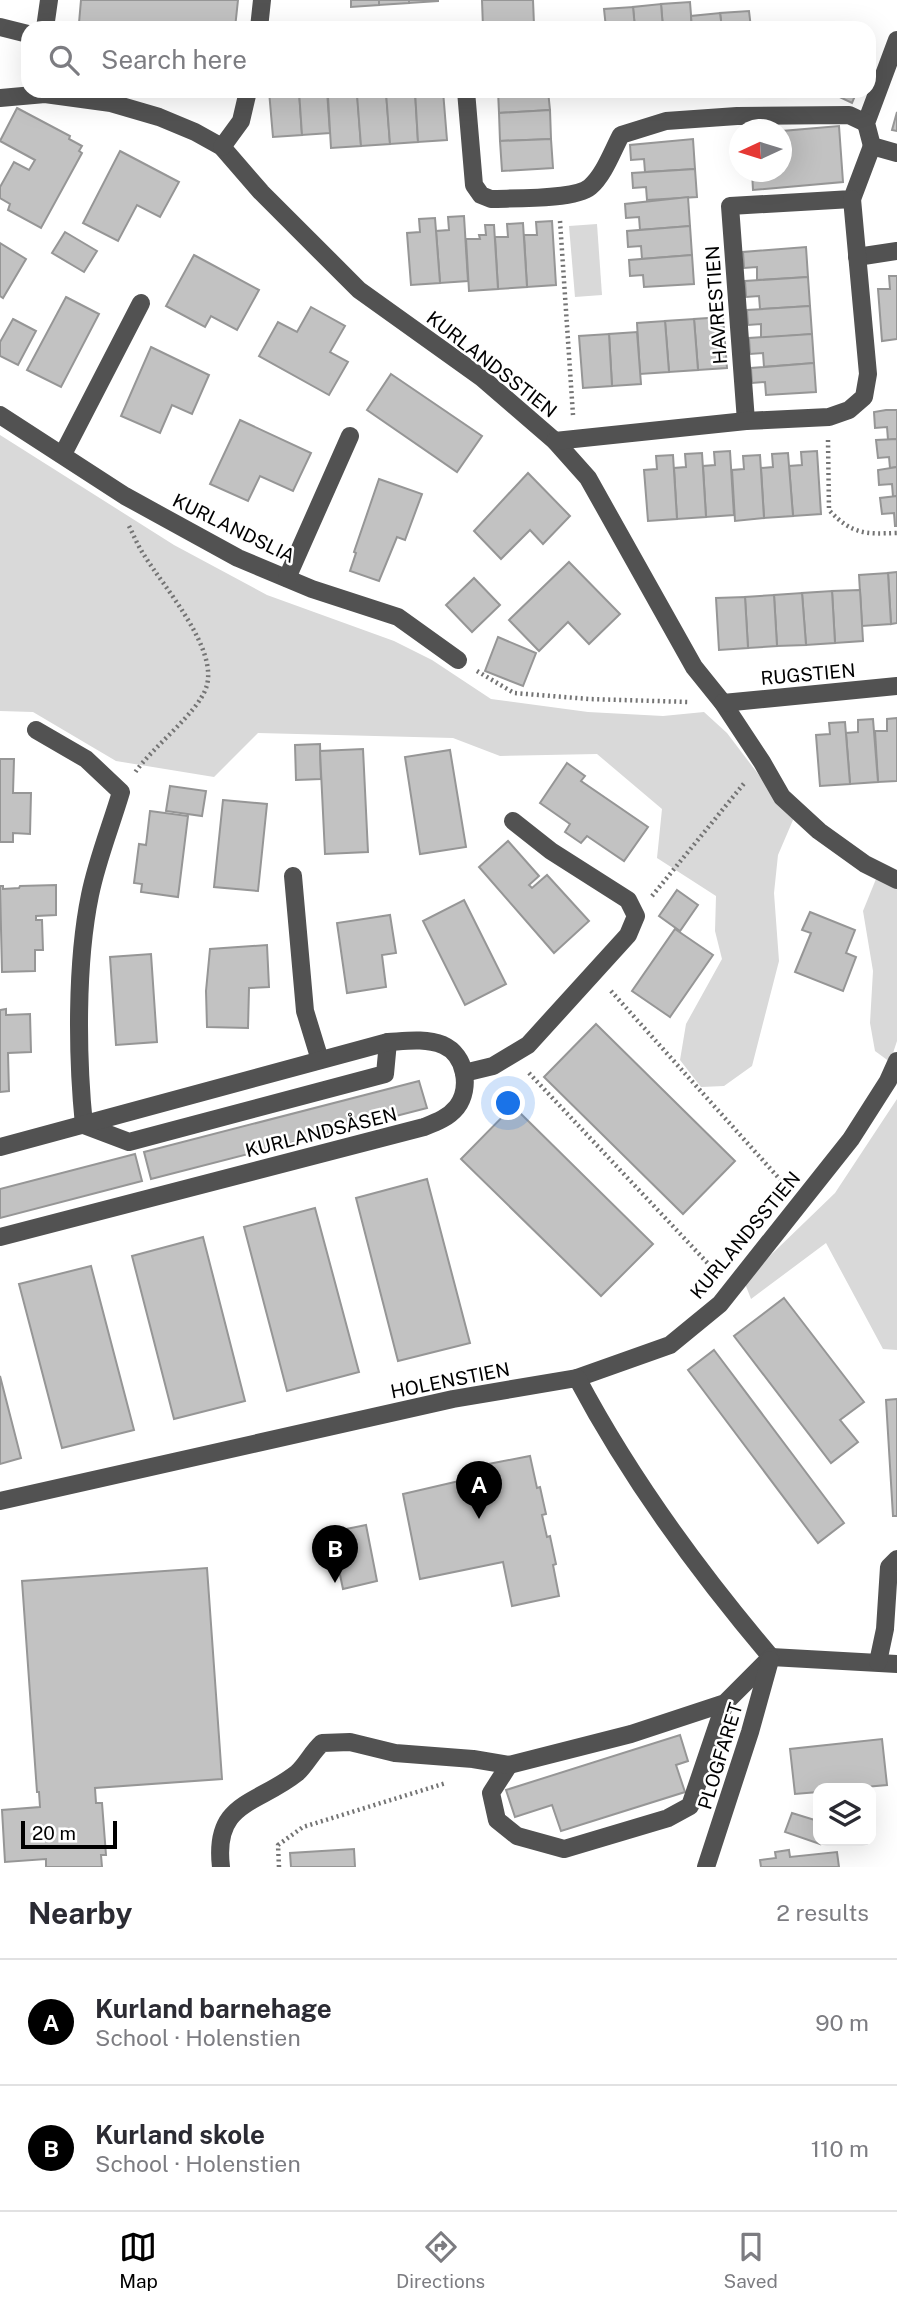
<!DOCTYPE html>
<meta charset="utf-8">
<style>
:root{--surface:#fff;--page:#f7f7f7;--text:#2b2b33;--muted:#7c7c81;--line:#e1e1e2;--accent:#000}
body{margin:0;font-family:"Public Sans",sans-serif;background:var(--page);color:var(--text)}
.controls{position:absolute;right:21px;bottom:21px;display:grid;overflow:hidden;border-radius:14px;box-shadow:0 7px 28px #0002}
.controls button{width:63px;height:63px;display:grid;place-items:center;padding:0;border:0;border-bottom:2px solid var(--line);background:var(--surface);color:var(--text);font:35px sans-serif}
.compass{position:absolute;left:729px;top:119px;width:63px;height:63px;border-radius:50%;background:var(--surface);box-shadow:0 7px 28px #0002;rotate:266deg}
.scale{position:absolute;left:21px;bottom:18px;width:96px;box-sizing:border-box;padding-left:7px;border:4px solid #000;border-top:0;font-size:19px;line-height:24px;white-space:nowrap;color:#000;-webkit-text-stroke:5px #fff;paint-order:stroke}
.you{position:absolute;left:509px;top:1104px;width:24px;height:24px;margin:-18px;border:5px solid #fff;border-radius:50%;background:#1a73e8;box-shadow:0 0 0 10px #1a73e833}
.badge{display:grid;place-items:center;width:46px;height:46px;border-radius:50%;background:var(--accent);color:#fff;font-size:23px;font-weight:700}
.pin{position:absolute;translate:-50% -58px;filter:drop-shadow(0 2px 4px #0008)}
.pin::after{content:'';position:absolute;top:37px;width:24px;height:21px;background:inherit;clip-path:polygon(0 0,100% 0,50% 100%)}
.list{margin:0;padding:0;list-style:none}
h2{display:flex;justify-content:space-between;align-items:center;height:91px;margin:0;padding:0 28px;font-size:30px}
h2 small{font-size:23px;font-weight:400;color:var(--muted)}
.list li{display:grid;grid-template-columns:46px 1fr auto;gap:21px;align-items:center;box-sizing:border-box;height:126px;padding:0 28px;border-top:2px solid var(--line)}
.list b{display:block;font-size:26px;white-space:nowrap}
.list p{margin:0;font-size:23px;white-space:nowrap;color:var(--muted)}
.list em{font-size:23px;font-style:normal;color:var(--muted)}
.icon{flex:none;width:38px;height:38px;fill:none;stroke:currentColor;stroke-width:2;stroke-linecap:round;stroke-linejoin:round}
.map{position:relative;flex:none;width:897px;height:1867px;overflow:hidden}
.search{position:absolute;background:var(--surface);box-shadow:0 7px 28px #0002;left:21px;right:21px;top:21px;height:77px;display:flex;align-items:center;gap:18px;box-sizing:border-box;padding:0 24px;border-radius:21px;color:var(--muted);font-size:26px}
.sheet{height:343px;background:var(--surface)}
nav{display:flex;justify-content:space-around;align-items:center;box-sizing:border-box;height:98px;border-top:2px solid var(--line);background:var(--surface);font-size:19px;color:var(--muted)}
nav a{display:grid;justify-items:center;gap:4px}
nav .on{color:var(--accent)}
.map>svg:first-child{display:block}
</style>
<div class="map">
<svg width="897" height="1867" viewBox="0 0 897 1867">
<rect width="100%" height="100%" fill="#fff"/>
<g fill="#d9d9d9">
<polygon points="597,224 602,295 575,297 569,226"/>
<polygon points="0,435 174,545 267,595 394,641 432,660 491,699 588,712 663,716 704,712 727,733 768,787 796,813 778,855 774,893 779,961 752,1066 724,1086 701,1087 680,1060 686,1024 722,959 715,931 716,896 657,858 662,809 597,754 500,756 453,738 258,733 214,777 116,761 33,712 0,711"/>
<polygon points="892,875 897,882 897,1041 890,1062 875,1051 870,1023 873,971 863,911 876,879"/>
<polygon points="897,1099 897,1350 883,1349 826,1243 751,1299 744,1281 835,1193"/>
</g>
<g fill="#c2c2c2" stroke="#969696" stroke-width="2">
<polygon points="81,0 238,0 235,28 132,28 79,23"/>
<polygon points="351,0 379,0 379,5 351,7"/>
<polygon points="379,0 409,0 409,3 379,5"/>
<polygon points="409,0 438,0 438,1 409,3"/>
<polygon points="482,0 533,0 534,25 483,28"/>
<polygon points="690,2 692,28 663,28 661,4"/>
<polygon points="661,4 663,28 635,28 633,7"/>
<polygon points="633,7 635,28 606,28 604,9"/>
<polygon points="749,11 751,28 722,28 720,13"/>
<polygon points="720,13 722,28 692,28 691,16"/>
<polygon points="545,24 545,28 495,28 495,27"/>
<polygon points="269,91 299,91 302,135 273,137"/>
<polygon points="299,91 327,91 330,133 302,135"/>
<polygon points="340,91 357,91 361,146 331,148 328,97 341,96"/>
<polygon points="370,91 386,91 390,144 361,146 357,95 370,94"/>
<polygon points="415,91 418,142 390,144 386,93"/>
<polygon points="415,91 443,91 447,140 418,142"/>
<polygon points="498,91 548,91 550,110 499,113"/>
<polygon points="827,91 857,91 852,103"/>
<polygon points="17,108 70,136 69,139 82,146 79,151 82,153 41,228 8,210 10,204 0,198 0,187 14,162 29,170 35,160 0,141"/>
<polygon points="550,110 551,139 500,141 499,113"/>
<polygon points="897,112 897,131 892,130"/>
<polygon points="839,126 843,182 753,190 752,172 782,172 782,131"/>
<polygon points="551,139 553,168 502,171 500,141"/>
<polygon points="693,139 695,169 645,172 644,159 631,160 630,145"/>
<polygon points="120,151 179,182 160,217 137,205 118,241 83,223"/>
<polygon points="695,169 697,197 647,200 646,187 633,188 632,173"/>
<polygon points="688,197 690,226 640,230 639,217 626,218 625,204"/>
<polygon points="464,216 468,281 440,283 436,231 449,230 448,217"/>
<polygon points="435,218 440,283 411,285 407,233 420,232 419,219"/>
<polygon points="552,221 556,285 527,287 524,235 537,235 536,222"/>
<polygon points="523,223 527,287 498,289 495,237 508,237 507,224"/>
<polygon points="485,225 494,225 498,289 469,291 466,239 480,239 479,235 486,235"/>
<polygon points="690,226 692,255 642,259 641,246 628,247 627,231"/>
<polygon points="65,232 97,251 84,272 52,253"/>
<polygon points="0,243 26,259 3,298 0,296"/>
<polygon points="806,247 808,277 757,280 757,267 744,268 743,252"/>
<polygon points="194,255 259,290 237,330 211,316 205,327 166,306"/>
<polygon points="692,255 694,284 644,287 643,275 630,276 629,260"/>
<polygon points="889,276 897,276 897,339 882,341 878,289 890,289"/>
<polygon points="808,277 810,306 760,309 759,296 746,297 745,281"/>
<polygon points="66,297 99,314 61,387 27,370"/>
<polygon points="810,306 812,334 761,338 761,324 748,325 747,310"/>
<polygon points="311,307 345,326 330,352 348,362 329,395 259,356 278,322 297,332"/>
<polygon points="723,317 727,368 698,370 694,319"/>
<polygon points="13,319 36,331 18,365 0,356 0,342"/>
<polygon points="694,319 698,370 669,372 665,321"/>
<polygon points="665,321 669,372 640,374 637,323"/>
<polygon points="637,332 641,384 612,386 609,334"/>
<polygon points="609,334 612,386 583,388 579,336"/>
<polygon points="812,334 814,363 764,367 763,353 750,354 749,338"/>
<polygon points="151,347 209,375 192,414 172,405 160,433 121,416"/>
<polygon points="814,363 816,392 766,395 765,382 752,383 751,368"/>
<polygon points="391,374 482,436 457,472 367,410"/>
<polygon points="886,410 897,410 897,439 888,440 887,427 875,428 874,412"/>
<polygon points="240,420 311,453 293,491 260,476 248,501 210,484"/>
<polygon points="897,439 897,467 890,468 889,457 878,458 876,440"/>
<polygon points="730,451 734,515 706,517 703,466 715,465 714,452"/>
<polygon points="817,451 821,514 793,516 789,466 802,465 801,452"/>
<polygon points="702,453 706,517 677,519 674,468 686,467 685,454"/>
<polygon points="788,453 793,516 764,518 761,468 773,467 772,454"/>
<polygon points="673,455 677,519 648,521 644,470 657,469 656,456"/>
<polygon points="760,455 764,518 735,521 732,470 744,469 743,456"/>
<polygon points="897,467 897,496 893,497 892,484 879,485 878,470"/>
<polygon points="528,473 570,516 543,544 530,530 501,559 474,531"/>
<polygon points="379,479 422,494 405,540 397,537 379,581 350,571 356,553 354,552"/>
<polygon points="897,496 897,526 895,526 894,513 882,514 880,498"/>
<polygon points="569,562 620,614 589,644 568,622 539,651 509,620"/>
<polygon points="897,572 897,623 891,624 888,573"/>
<polygon points="888,573 891,624 862,626 859,575"/>
<polygon points="474,578 500,605 472,632 446,605"/>
<polygon points="860,590 863,641 835,643 832,591"/>
<polygon points="832,591 835,643 806,645 802,593"/>
<polygon points="802,593 806,645 777,646 774,595"/>
<polygon points="774,595 777,646 748,648 745,597"/>
<polygon points="745,597 748,648 719,650 716,598"/>
<polygon points="498,637 536,653 523,686 485,671"/>
<polygon points="897,718 897,781 878,782 875,731 887,731 887,719"/>
<polygon points="873,719 878,782 850,784 846,733 858,732 858,720"/>
<polygon points="845,722 850,784 820,786 816,735 830,734 829,723"/>
<polygon points="320,744 321,779 296,780 295,745"/>
<polygon points="363,749 368,852 325,854 320,751"/>
<polygon points="450,750 466,847 420,854 405,757"/>
<polygon points="0,759 14,759 13,793 31,793 30,834 13,833 13,842 0,842"/>
<polygon points="567,763 585,776 581,781 648,827 624,861 587,836 581,843 565,832 570,824 540,803"/>
<polygon points="170,786 206,791 202,816 166,811"/>
<polygon points="223,800 267,804 258,891 214,887"/>
<polygon points="150,811 188,816 178,897 141,892 142,884 134,883 139,844 146,845"/>
<polygon points="508,841 539,876 529,885 532,888 547,875 589,921 554,953 479,867"/>
<polygon points="56,885 56,915 36,916 36,920 42,920 43,950 35,950 35,971 2,972 0,886 3,886 3,889 19,888 20,886"/>
<polygon points="677,890 698,905 680,931 659,916"/>
<polygon points="464,900 506,984 465,1005 423,921"/>
<polygon points="810,912 855,930 846,953 856,957 843,991 795,972 811,933 802,930"/>
<polygon points="390,915 396,953 382,955 386,987 347,993 337,923"/>
<polygon points="675,929 713,955 670,1017 632,991"/>
<polygon points="267,945 269,987 249,988 248,1028 207,1027 206,991 210,949"/>
<polygon points="151,954 157,1042 116,1045 110,957"/>
<polygon points="6,1009 6,1015 30,1014 31,1052 8,1053 9,1091 0,1092 0,1010"/>
<polygon points="596,1024 735,1161 683,1214 544,1077"/>
<polygon points="419,1081 427,1108 151,1179 144,1152"/>
<polygon points="513,1106 653,1244 601,1296 461,1159"/>
<polygon points="135,1154 142,1181 0,1218 0,1189"/>
<polygon points="427,1179 470,1343 398,1361 356,1198"/>
<polygon points="315,1208 359,1372 287,1391 244,1227"/>
<polygon points="203,1237 245,1401 174,1419 132,1256"/>
<polygon points="91,1266 134,1430 62,1448 19,1284"/>
<polygon points="784,1298 864,1402 840,1420 858,1442 831,1463 734,1336"/>
<polygon points="714,1350 844,1523 818,1543 688,1370"/>
<polygon points="0,1376 21,1458 0,1464"/>
<polygon points="897,1399 897,1516 893,1516 886,1400"/>
<polygon points="530,1456 537,1488 540,1487 546,1514 542,1515 547,1537 550,1536 556,1564 553,1565 559,1596 512,1606 503,1562 420,1579 403,1494 485,1475 483,1465"/>
<polygon points="366,1525 377,1581 343,1589 331,1532"/>
<polygon points="207,1568 222,1779 95,1788 96,1803 102,1803 106,1855 101,1855 102,1867 46,1867 46,1859 5,1862 2,1810 40,1807 39,1792 37,1792 22,1581"/>
<polygon points="680,1735 688,1761 676,1765 685,1792 561,1831 552,1805 515,1817 506,1790"/>
<polygon points="882,1739 887,1785 853,1788 818,1788 818,1792 795,1794 790,1749"/>
<polygon points="792,1813 818,1821 820,1844 785,1832"/>
<polygon points="354,1849 355,1867 291,1867 290,1853"/>
<polygon points="789,1850 790,1857 837,1852 839,1867 761,1867 760,1860 776,1858 775,1852"/>
</g>
<g fill="none" stroke-linecap="round" stroke-linejoin="round">
<g stroke="#747474" stroke-width="4.5" stroke-dasharray="2 3.5" stroke-linecap="butt">
<polyline points="560,221 573,415"/>
<path d="M828 440 829 510C852 535 866 534 897 533"/>
<path d="M129 526C134 536 138 546 144 555 163 586 220 650 206 688 197 714 151 748 134 774"/>
<polyline points="477,671 514,693 589,699 689,702"/>
<polyline points="652,896 746,781"/>
<polyline points="611,991 785,1185"/>
<polyline points="529,1073 715,1271"/>
<polyline points="279,1867 278,1845 303,1827 446,1783"/>
</g>
<g stroke="#525252" stroke-width="18">
<polyline points="0,27 28,34"/>
<polyline points="45,28 49,0"/>
<polyline points="259,28 262,0"/>
<polyline points="897,40 866,123 872,146 897,153"/>
<path d="M466 91 474 185 481 195 491 199C512 198 575 200 590 187 604 175 612 152 621 135L666 121 737 116 849 115 866 123"/>
<polyline points="0,98 45,94 111,103 159,117 195,132 222,147 261,192 359,290 482,378 555,441 588,478 694,667 723,703 762,762 782,797 819,831 865,864 897,880"/>
<polyline points="222,147 241,121 248,91"/>
<polyline points="857,257 897,251"/>
<polyline points="0,415 125,496 238,558 312,589 398,617 458,660"/>
<polyline points="746,421 730,206 852,199 872,146"/>
<polyline points="555,441 746,421 829,417 849,410 864,397 868,374 852,199"/>
<polyline points="63,454 141,303"/>
<polyline points="287,578 350,436"/>
<polyline points="723,703 897,686"/>
<path d="M36 730 86 759 121 792C111 826 97 860 90 895 76 963 77 1056 84 1125L129 1142 385 1074 388 1042"/>
<polyline points="293,876 305,1011 320,1060"/>
<polyline points="464,1073 493,1066 528,1045 628,935 636,916 628,900 551,851 513,821"/>
<path d="M0 1147 388 1042C406 1041 425 1038 443 1045 466 1055 471 1088 457 1107 448 1118 437 1122 424 1127L0 1237"/>
<polyline points="577,1378 670,1345 720,1304 851,1139 888,1081 897,1061"/>
<path d="M0 1501 453 1399 577 1378C630 1478 698 1571 771 1657"/>
<polyline points="771,1657 897,1664"/>
<polyline points="878,1662 885,1629 889,1567 897,1559"/>
<polyline points="509,1765 491,1793 497,1820 517,1836 564,1849 668,1818 690,1806 725,1703"/>
<path d="M221 1867C213 1801 257 1805 297 1773 306 1765 312 1752 322 1743L350 1742 395 1753 473 1759 509 1765 631 1734 725 1703 771 1657"/>
<polyline points="706,1867 750,1732 770,1660"/>
</g>
</g>
<g text-anchor="middle" stroke-width="5" stroke-linejoin="round" paint-order="stroke">
<g font-size="19" fill="#000" stroke="#fff">
<text transform="translate(716 305) rotate(-94)" y="7">HAVRESTIEN</text>
<text transform="translate(492 364) rotate(38)" y="7">KURLANDSSTIEN</text>
<text transform="translate(234 528) rotate(26)" y="7">KURLANDSLIA</text>
<text transform="translate(808 674) rotate(-5)" y="7">RUGSTIEN</text>
<text transform="translate(321 1132) rotate(-14)" y="7">KURLANDSÅSEN</text>
<text transform="translate(745 1235) rotate(-50)" y="7">KURLANDSSTIEN</text>
<text transform="translate(450 1380) rotate(-11)" y="7">HOLENSTIEN</text>
<text transform="translate(720 1756) rotate(-73)" y="7">PLOGFARET</text>
</g>
</g>
</svg>
<div class="controls">
<button><svg class="icon" aria-label="layers" viewBox="0 0 24 24"><path d="M12 4l9 5-9 5-9-5zM3 14l9 5 9-5"/></svg></button>
</div>
<svg class="compass" viewBox="-18 -18 36 36"><path d="M0-13l5 13h-10z" fill="#e53935"/><path d="M0 13l5-13h-10z" fill="#7c7c81"/></svg>
<div class="scale">20 m</div>
<div class="you"></div>
<div class="pin badge" style="left:479px;top:1519px">A</div>
<div class="pin badge" style="left:335px;top:1583px">B</div>
<div class="search"><svg class="icon" aria-label="search" viewBox="0 0 24 24"><circle cx="10" cy="10" r="6"/><path d="M15 15l6 6"/></svg>Search here</div>
</div>
<section class="sheet">
<h2>Nearby<small>2 results</small></h2>
<ul class="list">
<li><span class="badge">A</span><div><b>Kurland barnehage</b><p>School · Holenstien</p></div><em>90 m</em></li>
<li><span class="badge">B</span><div><b>Kurland skole</b><p>School · Holenstien</p></div><em>110 m</em></li>
</ul>
</section>
<nav>
<a class="on"><svg class="icon" aria-label="map" viewBox="0 0 24 24"><path d="M3 6l6-2 6 2 6-2v14l-6 2-6-2-6 2zM9 4v14M15 6v14"/></svg>Map</a>
<a><svg class="icon" aria-label="directions" viewBox="0 0 24 24"><path d="M12 3l9 9-9 9-9-9zM9 14v-3h6M13 9l2 2-2 2"/></svg>Directions</a>
<a><svg class="icon" aria-label="saved" viewBox="0 0 24 24"><path d="M7 4h10v16l-5-4-5 4z"/></svg>Saved</a>
</nav>
